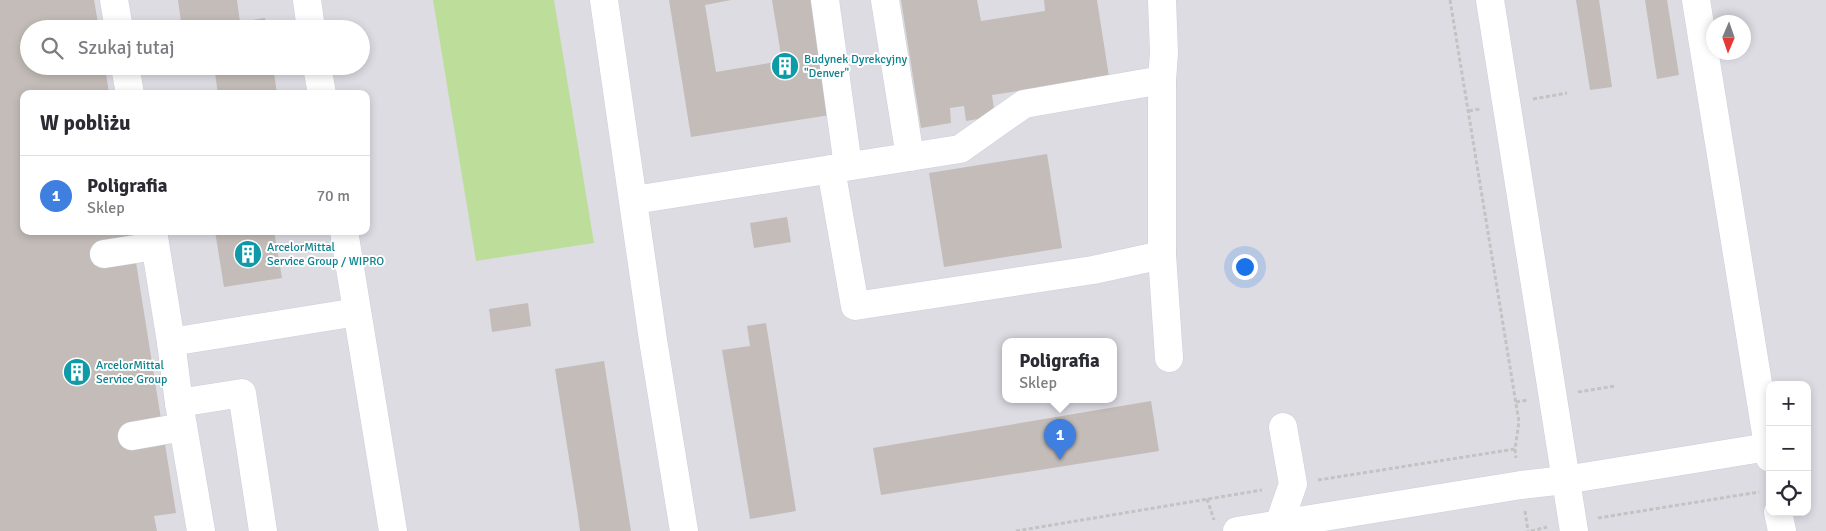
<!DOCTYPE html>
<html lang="pl">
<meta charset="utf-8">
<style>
:root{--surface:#fff;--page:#f7f7f7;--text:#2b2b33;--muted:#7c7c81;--line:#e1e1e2;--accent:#4481ef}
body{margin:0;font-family:Signika,sans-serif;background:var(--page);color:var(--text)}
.controls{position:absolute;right:15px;bottom:15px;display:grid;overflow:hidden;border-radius:10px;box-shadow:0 2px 8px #0003}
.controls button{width:45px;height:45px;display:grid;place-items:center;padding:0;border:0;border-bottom:1px solid var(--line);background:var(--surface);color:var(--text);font:25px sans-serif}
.compass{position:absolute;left:1706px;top:15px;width:45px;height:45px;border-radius:50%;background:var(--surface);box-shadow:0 2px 8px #0003;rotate:182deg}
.you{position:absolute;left:1244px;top:266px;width:18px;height:18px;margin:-12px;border:4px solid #fff;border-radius:50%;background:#1a73e8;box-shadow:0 0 0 8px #1a73e833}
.badge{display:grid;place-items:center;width:32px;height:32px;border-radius:50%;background:var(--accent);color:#fff;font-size:16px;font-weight:700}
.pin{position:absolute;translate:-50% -41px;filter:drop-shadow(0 1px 2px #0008)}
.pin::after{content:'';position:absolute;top:26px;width:18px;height:15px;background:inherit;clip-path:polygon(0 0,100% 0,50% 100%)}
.popup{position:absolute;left:1002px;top:338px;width:115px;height:65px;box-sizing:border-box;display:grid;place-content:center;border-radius:10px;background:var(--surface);filter:drop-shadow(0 1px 4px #0005);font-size:16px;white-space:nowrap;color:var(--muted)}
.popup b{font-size:19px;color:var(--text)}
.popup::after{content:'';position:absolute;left:50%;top:100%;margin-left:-10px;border:10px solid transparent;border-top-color:var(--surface)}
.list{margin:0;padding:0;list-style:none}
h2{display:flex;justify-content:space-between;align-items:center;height:65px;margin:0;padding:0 20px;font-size:21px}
h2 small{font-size:16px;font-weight:400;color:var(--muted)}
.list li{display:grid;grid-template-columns:32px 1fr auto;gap:15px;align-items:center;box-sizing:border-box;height:80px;padding:0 20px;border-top:1px solid var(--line)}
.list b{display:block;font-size:19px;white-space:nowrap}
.list p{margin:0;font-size:16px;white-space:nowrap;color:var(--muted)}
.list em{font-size:16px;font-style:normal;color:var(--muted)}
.icon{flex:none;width:28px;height:28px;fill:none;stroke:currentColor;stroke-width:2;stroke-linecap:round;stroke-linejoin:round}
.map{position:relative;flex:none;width:1826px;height:531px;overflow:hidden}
.search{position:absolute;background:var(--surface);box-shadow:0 2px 8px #0003;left:20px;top:20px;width:350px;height:55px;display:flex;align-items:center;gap:12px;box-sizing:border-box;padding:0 18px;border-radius:28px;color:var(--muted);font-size:19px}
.panel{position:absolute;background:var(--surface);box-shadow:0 2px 8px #0003;left:20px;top:90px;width:350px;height:145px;border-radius:10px}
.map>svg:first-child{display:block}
</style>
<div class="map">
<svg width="1826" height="531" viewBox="0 0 1826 531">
<rect width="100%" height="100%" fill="#ebe2dc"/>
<path fill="#dddce3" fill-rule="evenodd" d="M0 0H1826V531H0ZM1714 22H1744V52H1714ZM29 29H361V66H29ZM24 94H366V231H24ZM1006 341H1114V399H1006ZM1770 385H1807V512H1770Z"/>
<polygon fill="#bdde9b" points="433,0 554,0 594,243 476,261"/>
<g fill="#c3bcb8">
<polygon points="0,0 94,0 99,29 29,29 29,66 105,66 109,94 24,94 24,231 131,231 176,513 154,516 157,531 0,531"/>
<polygon points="178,0 237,0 240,22 265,18 267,29 182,29"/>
<polygon points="669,0 731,0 705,5 716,72 782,61 772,0 811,0 830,115 691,137"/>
<polygon points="901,0 977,0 981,21 1045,11 1044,0 1097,0 1109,77 992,95 995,116 966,121 964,106 950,108 951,123 921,128"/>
<polygon points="1576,0 1599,0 1612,87 1590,90"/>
<polygon points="1645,0 1667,0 1679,75 1657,79"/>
<polygon points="214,66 273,66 277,94 218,94"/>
<polygon points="1047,154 1062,248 944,267 929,173"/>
<polygon points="787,217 791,242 754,248 750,223"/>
<polygon points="215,231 274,231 282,278 224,287"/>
<polygon points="528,303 531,326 492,332 489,309"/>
<polygon points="766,323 796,511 750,519 722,350 750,346 747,326"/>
<polygon points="604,361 631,531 580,531 577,509 555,369"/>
<polygon points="1151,401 1159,451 881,495 873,448"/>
</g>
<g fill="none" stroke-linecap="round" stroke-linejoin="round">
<defs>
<g id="minor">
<polyline points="114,0 119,29"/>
<polyline points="307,0 311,29"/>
<polyline points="604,0 653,340 684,531"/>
<polyline points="825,0 848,166"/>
<polyline points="885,0 910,157"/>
<polyline points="1162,0 1164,53 1162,80 1162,255 1169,358"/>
<polyline points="1490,0 1574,531"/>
<polyline points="1696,0 1770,458"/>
<polyline points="125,66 130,94"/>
<polyline points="317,66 322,94"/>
<polyline points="831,169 855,306 1093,270 1162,255"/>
<polyline points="634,200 960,149 1024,104 1162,80"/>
<polyline points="153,231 171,342 357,312"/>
<polyline points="344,231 393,531"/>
<polyline points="104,254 155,246"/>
<polyline points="171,342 179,403 201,531"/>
<polyline points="179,403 242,393 263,531"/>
<polyline points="132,436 183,427"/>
<polyline points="1778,512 1782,531"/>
<polyline points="1279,524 1293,484 1283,427"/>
<polyline points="1237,531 1521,485 1565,480 1768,447"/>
</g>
</defs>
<use href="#minor" stroke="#cad0da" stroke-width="29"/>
<g stroke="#c3c3c3" stroke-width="3" stroke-dasharray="4 2.5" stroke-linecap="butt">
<polyline points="1450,0 1519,422 1515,449 1516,458"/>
<polyline points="1533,99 1567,93"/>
<polyline points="1469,111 1480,109"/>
<polyline points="1578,392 1615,386"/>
<polyline points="1516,402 1528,400"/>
<polyline points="1318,480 1515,449"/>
<polyline points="1207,499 1214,520"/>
<polyline points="1525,511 1528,531"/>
<polyline points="1598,518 1759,492"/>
<polyline points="1016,531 1262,490"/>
<polyline points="1531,531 1547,527"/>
</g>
<use href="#minor" stroke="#fff" stroke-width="28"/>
</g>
<defs>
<symbol id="building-disc" viewBox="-11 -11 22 22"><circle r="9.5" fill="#0f9aa8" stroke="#fff"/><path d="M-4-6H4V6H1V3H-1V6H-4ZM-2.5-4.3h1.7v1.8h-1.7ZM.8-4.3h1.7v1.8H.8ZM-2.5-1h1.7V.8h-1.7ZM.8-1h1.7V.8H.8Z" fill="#fff"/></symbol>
</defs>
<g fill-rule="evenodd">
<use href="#building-disc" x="769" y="50" width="32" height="32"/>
<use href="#building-disc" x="232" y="238" width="32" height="32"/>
<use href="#building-disc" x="61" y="356" width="32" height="32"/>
</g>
<g text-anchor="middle" stroke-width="4" stroke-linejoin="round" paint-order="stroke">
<g font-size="12" fill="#0d838f" stroke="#fff" text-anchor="start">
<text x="804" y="63">Budynek Dyrekcyjny<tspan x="804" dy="14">"Denver"</tspan></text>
<text x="267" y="251">ArcelorMittal<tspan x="267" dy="14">Service Group / WIPRO</tspan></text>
<text x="96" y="369">ArcelorMittal<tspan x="96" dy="14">Service Group</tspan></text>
</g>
</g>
</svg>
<div class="controls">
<button>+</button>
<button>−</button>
<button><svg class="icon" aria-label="locate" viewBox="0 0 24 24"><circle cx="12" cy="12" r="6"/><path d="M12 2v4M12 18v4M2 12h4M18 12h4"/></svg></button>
</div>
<svg class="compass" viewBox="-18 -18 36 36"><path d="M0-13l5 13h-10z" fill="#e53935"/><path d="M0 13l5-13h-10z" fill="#7c7c81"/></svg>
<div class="you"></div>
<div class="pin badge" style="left:1060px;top:460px;background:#3f7fe0">1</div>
<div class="popup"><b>Poligrafia</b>Sklep</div>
<div class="search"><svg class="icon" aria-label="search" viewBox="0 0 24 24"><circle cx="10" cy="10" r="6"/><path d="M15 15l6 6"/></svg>Szukaj tutaj</div>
<section class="panel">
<h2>W pobliżu<small></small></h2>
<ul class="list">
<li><span class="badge" style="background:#3f7fe0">1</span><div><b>Poligrafia</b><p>Sklep</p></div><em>70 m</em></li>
</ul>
</section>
</div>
